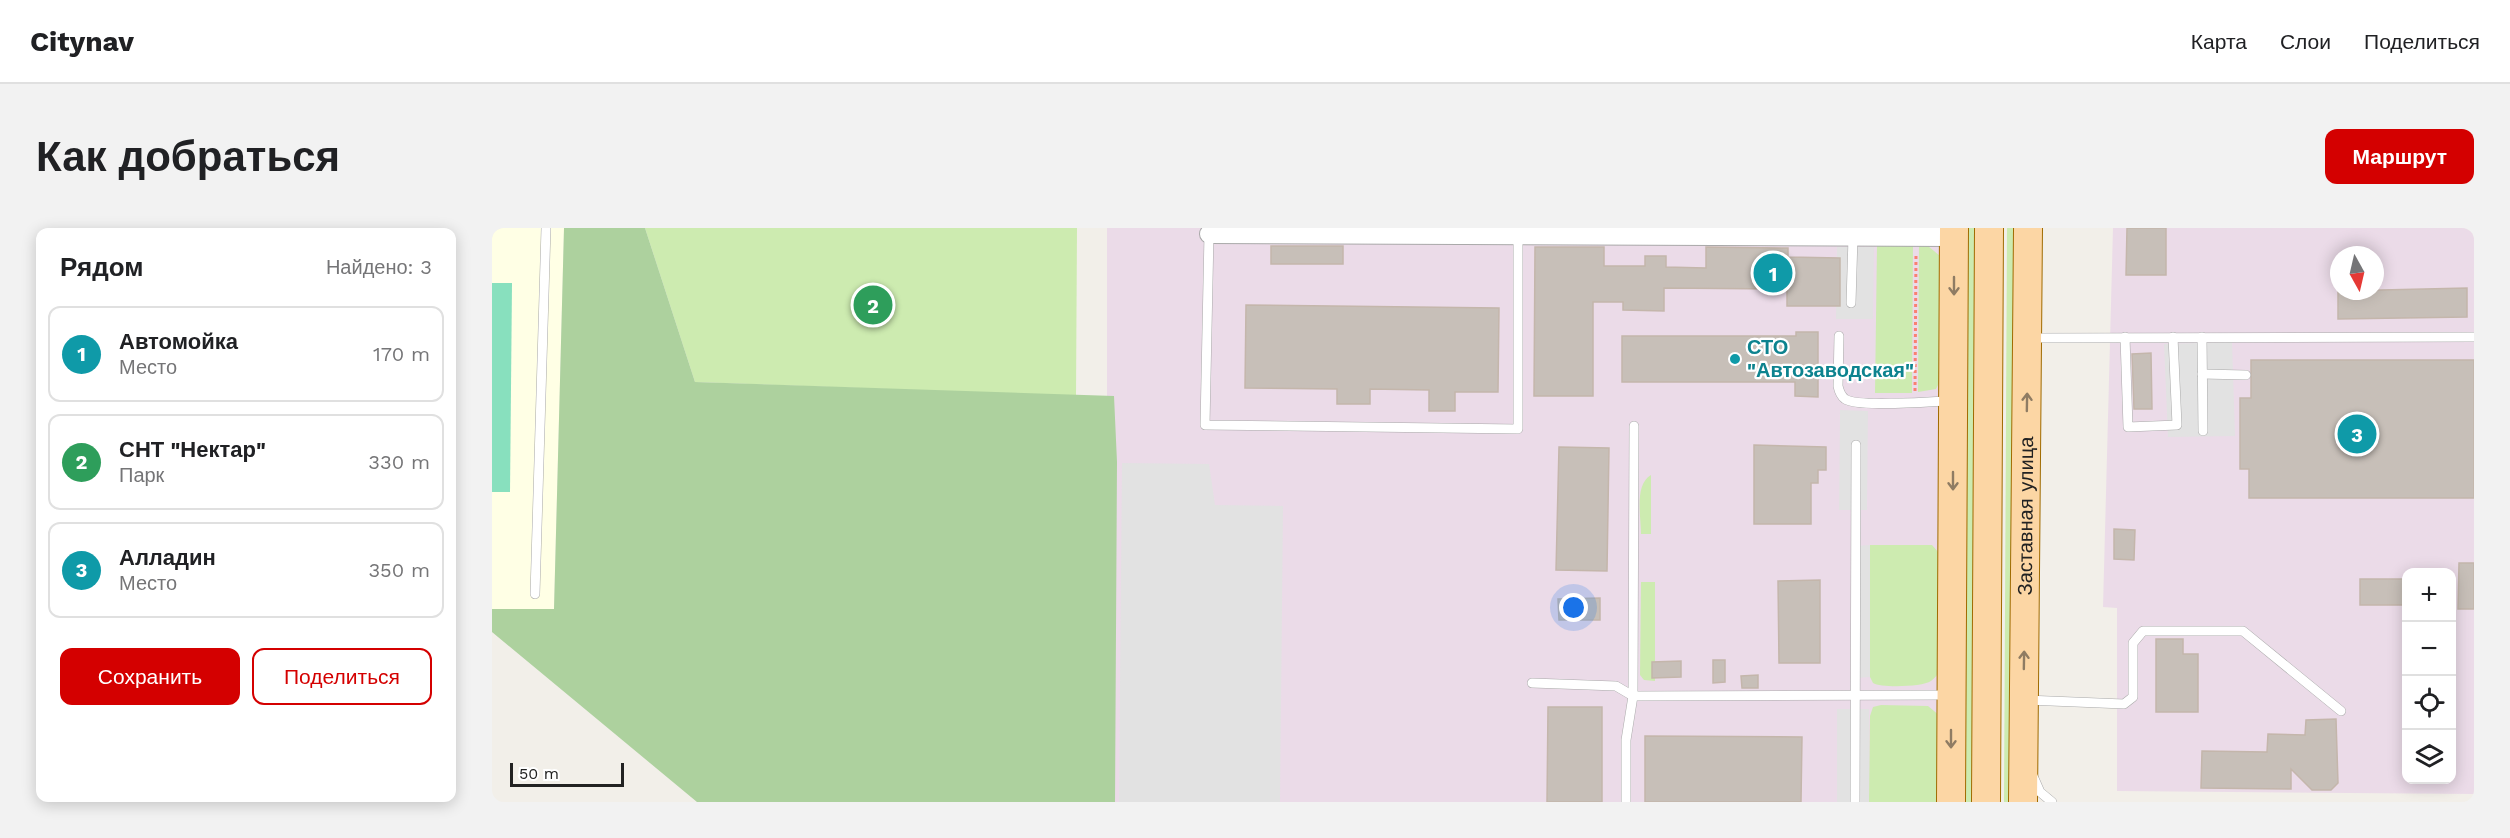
<!DOCTYPE html>
<html lang="ru">
<meta charset="utf-8">
<style>
:root{--surface:#fff;--page:#f2f2f2;--text:#202124;--muted:#757577;--line:#e0e0e0;--accent:#d40000}
body{margin:0;font-family:"Work Sans",sans-serif;background:var(--page);color:var(--text)}
.controls{position:absolute;right:18px;bottom:18px;display:grid;overflow:hidden;border-radius:12px;box-shadow:0 3px 15px #0003}
.controls button{width:54px;height:54px;display:grid;place-items:center;padding:0;border:0;border-bottom:2px solid var(--line);background:var(--surface);color:var(--text);font:30px sans-serif}
.compass{position:absolute;left:1838px;top:18px;width:54px;height:54px;border-radius:50%;background:var(--surface);box-shadow:0 3px 15px #0003;rotate:172deg}
.scale{position:absolute;left:18px;bottom:15px;width:114px;box-sizing:border-box;padding-left:6px;border:3px solid #222;border-top:0;font-size:16px;line-height:21px;white-space:nowrap;color:#222;-webkit-text-stroke:4px #fff;paint-order:stroke}
.you{position:absolute;left:1082px;top:380px;width:21px;height:21px;margin:-15px;border:4px solid #fff;border-radius:50%;background:#1a73e8;box-shadow:0 0 0 9px #1a73e833}
.badge{display:grid;place-items:center;width:39px;height:39px;border-radius:50%;background:var(--accent);color:#fff;font-size:20px;font-weight:700}
.pin{position:absolute;translate:-50% -50%;border:3px solid #fff;box-shadow:0 2px 6px #0006}
.list{margin:0;padding:0;list-style:none}
h2{display:flex;justify-content:space-between;align-items:center;height:78px;margin:0;padding:0 24px;font-size:26px}
h2 small{font-size:20px;font-weight:400;color:var(--muted)}
.list li{display:grid;grid-template-columns:39px 1fr auto;gap:18px;align-items:center;box-sizing:border-box;height:96px;margin:0 12px 12px;padding:0 12px;border:2px solid var(--line);border-radius:12px}
.list b{display:block;font-size:22px;white-space:nowrap}
.list p{margin:0;font-size:20px;white-space:nowrap;color:var(--muted)}
.list em{font-size:20px;font-style:normal;color:var(--muted)}
.actions{display:flex;gap:12px;padding:18px 24px}
.actions a{flex:1;padding:14px 0;border:2px solid var(--accent);border-radius:12px;text-align:center;font-size:21px;color:var(--accent)}
.actions .main{background:var(--accent);color:#fff}
.icon{flex:none;width:33px;height:33px;fill:none;stroke:currentColor;stroke-width:2;stroke-linecap:round;stroke-linejoin:round}
.map{position:relative;flex:none;width:1982px;height:574px;overflow:hidden;border-radius:12px}
header{display:flex;align-items:center;gap:36px;box-sizing:border-box;height:84px;padding:0 30px;background:var(--surface);border-bottom:2px solid var(--line)}
header strong{font-size:28px}
nav{display:flex;gap:33px;margin-inline-start:auto;font-size:21px}
.intro{display:flex;align-items:center;justify-content:space-between;box-sizing:border-box;height:144px;padding:0 36px}
h1{margin:0;font-size:42px}
.button{padding:15px 27px;border-radius:12px;background:var(--accent);color:#fff;font-size:21px;font-weight:700}
main{display:flex;gap:36px;padding:0 36px}
aside{flex:1;background:var(--surface);border-radius:12px;box-shadow:0 3px 15px #0003}
.map>svg:first-child{display:block}
</style>
<header>
<strong>Citynav</strong>
<nav><a>Карта</a><a>Слои</a><a>Поделиться</a></nav>
</header>
<div class="intro"><h1>Как добраться</h1><a class="button">Маршрут</a></div>
<main>
<aside>
<h2>Рядом<small>Найдено: 3</small></h2>
<ul class="list">
<li><span class="badge" style="background:#0f9aa8">1</span><div><b>Автомойка</b><p>Место</p></div><em>170 m</em></li>
<li><span class="badge" style="background:#2e9e5b">2</span><div><b>СНТ &quot;Нектар&quot;</b><p>Парк</p></div><em>330 m</em></li>
<li><span class="badge" style="background:#0f9aa8">3</span><div><b>Алладин</b><p>Место</p></div><em>350 m</em></li>
</ul>
<div class="actions"><a class="main">Сохранить</a><a>Поделиться</a></div>
</aside>
<div class="map">
<svg width="1982" height="574" viewBox="0 0 1982 574">
<rect width="100%" height="100%" fill="#f2efe9"/>
<g fill="#ebdbe8" fill-rule="evenodd">
<polygon points="615,0 1450,0 1448,574 615,574"/>
<path d="M1621 0H1982V566L1625 563V380L1611 379ZM1847 27H1883V63H1847ZM1914 344H1960V552H1914Z"/>
</g>
<polygon fill="#ffffe5" points="0,0 72,0 62,381 0,381"/>
<g fill="#cdebb0">
<polygon points="153,0 585,0 584,168 203,154"/>
<polygon points="1474,0 1484,0 1480,574 1471,574"/>
<polygon points="1515,0 1524,0 1520,574 1512,574"/>
<polygon points="1427,16 1436,18 1448,28 1450,149 1444,161 1426,164"/>
<polygon points="1385,17 1421,18 1420,165 1383,165"/>
<path d="M1159 247V306H1149C1149 288 1142 257 1159 247Z"/>
<path d="M1378 317H1440L1447 325 1448 442C1446 446 1443 450 1439 453 1430 459 1389 460 1381 455L1378 449Z"/>
<polygon points="1149,354 1163,354 1163,453 1152,452 1148,447"/>
<polygon points="1389,477 1436,478 1448,488 1448,574 1377,574 1378,488 1381,479"/>
</g>
<polygon fill="#add19e" points="72,0 153,0 203,154 622,168 625,234 623,574 205,574 0,404 0,381 62,381"/>
<polygon fill="#88e0be" points="0,55 20,55 18,264 0,264"/>
<g fill="#e2e2e2">
<polygon points="1345,19 1382,19 1381,91 1344,91"/>
<polygon points="1740,114 1743,208 1676,209 1672,116"/>
<polygon points="1348,182 1376,183 1375,282 1347,282"/>
<polygon points="630,235 717,236 723,277 791,278 788,574 627,574"/>
<polygon points="1378,317 1378,449 1364,450 1364,318"/>
<rect x="1345" y="481" width="32" height="93"/>
</g>
<g fill="#c7bfb8" stroke="#c4b6ab" stroke-width="1.5">
<polygon points="1635,0 1674,0 1674,47 1634,47"/>
<rect x="779" y="18" width="72" height="18"/>
<polygon points="1043,19 1112,19 1112,38 1153,38 1153,28 1174,28 1174,39 1214,40 1214,19 1296,20 1296,29 1348,30 1348,78 1295,78 1295,61 1172,60 1172,83 1131,82 1131,74 1101,74 1101,168 1042,168"/>
<polygon points="1975,60 1975,89 1846,91 1846,63"/>
<polygon points="754,77 1007,80 1006,164 963,164 963,183 937,183 937,162 878,161 878,176 845,176 845,161 753,160"/>
<polygon points="1304,104 1326,104 1326,169 1303,168 1303,154 1130,154 1130,108 1304,108"/>
<polygon points="1659,125 1660,181 1642,181 1640,126"/>
<polygon points="1759,132 1982,132 1982,270 1757,270 1757,241 1748,241 1748,170 1759,170"/>
<polygon points="1262,217 1334,219 1334,242 1326,242 1326,255 1319,255 1319,296 1262,296"/>
<polygon points="1067,219 1117,220 1115,343 1064,342"/>
<polygon points="1622,301 1643,302 1642,332 1622,331"/>
<polygon points="1967,335 1982,335 1982,381 1966,381"/>
<rect x="1868" y="351" width="46" height="26"/>
<polygon points="1328,352 1328,435 1287,435 1286,353"/>
<polygon points="1108,370 1108,392 1067,392 1066,371"/>
<polygon points="1664,411 1691,411 1691,426 1706,426 1706,484 1664,484"/>
<polygon points="1221,432 1233,432 1233,454 1221,455"/>
<polygon points="1189,433 1189,449 1160,450 1160,434"/>
<polygon points="1266,447 1266,460 1250,460 1249,448"/>
<polygon points="1056,479 1110,479 1110,574 1055,574"/>
<polygon points="1844,491 1846,555 1839,562 1820,562 1799,541 1799,561 1709,560 1710,523 1775,524 1776,506 1813,507 1814,492"/>
<polygon points="1153,508 1310,509 1309,574 1153,574"/>
</g>
<g fill="none" stroke-linecap="round" stroke-linejoin="round">
<defs>
<g id="lane">
<polyline points="717,6 713,197 1026,201 1026,7"/>
<polyline points="1359,75 1361,9"/>
<path d="M1347 108 1346 158C1347 163 1349 168 1353 171 1366 180 1439 173 1459 173"/>
<polyline points="1633,109 1636,199 1685,197 1681,109"/>
<polyline points="1710,109 1711,203"/>
<polyline points="1538,110 1982,109"/>
<polyline points="1710,146 1754,147"/>
<polyline points="43,366 54,0"/>
<polyline points="1040,455 1124,458 1141,468 1457,467"/>
<polyline points="1534,472 1632,476 1641,469 1641,415 1651,403 1751,403 1849,483"/>
<polyline points="1541,548 1548,564 1560,574"/>
<polyline points="1134,574 1134,512 1141,468 1142,198"/>
<polyline points="1363,574 1364,217"/>
</g>
<polyline id="street" points="717,6 1462,9"/>
<g id="primary">
<polyline points="1459,574 1462,0"/>
<polyline points="1494,574 1497,0"/>
<path id="s1" d="M1531 574 1536 0"/>
</g>
</defs>
<use href="#lane" stroke="#a9a9a9" stroke-width="10"/>
<use href="#street" stroke="#a9a9a9" stroke-width="20"/>
<use href="#primary" stroke="#a06b00" stroke-width="30"/>
<polyline stroke="#fa8072" stroke-width="3" stroke-dasharray="3 3" stroke-linecap="butt" points="1423,163 1424,26"/>
<use href="#lane" stroke="#fff" stroke-width="9"/>
<use href="#street" stroke="#fff" stroke-width="18"/>
<use href="#primary" stroke="#fcd6a4" stroke-width="28"/>
</g>
<defs><path id="oneway-shaft" d="M-6 0H5M1.5-3L5.5 0L1.5 3" fill="none" stroke-width="1.6" stroke-linecap="round" stroke-linejoin="round" transform="scale(1.5)"/></defs>
<g stroke="#8f7c63">
<use href="#oneway-shaft" transform="translate(1462 58) rotate(90)"/>
<use href="#oneway-shaft" transform="translate(1535 174) rotate(-89)"/>
<use href="#oneway-shaft" transform="translate(1461 253) rotate(90)"/>
<use href="#oneway-shaft" transform="translate(1532 432) rotate(-89)"/>
<use href="#oneway-shaft" transform="translate(1459 511) rotate(90)"/>
</g>
<circle fill="#0f9aa8" stroke="#fff" stroke-width="2" cx="1243" cy="131" r="6"/>
<g text-anchor="middle" stroke-width="4.5" stroke-linejoin="round" paint-order="stroke">
<g font-size="20" font-weight="bold" fill="#0d838f" stroke="#fff" text-anchor="start">
<text x="1255" y="126">СТО<tspan x="1255" dy="23">"Автозаводская"</tspan></text>
</g>
<g font-size="20" fill="#222" stroke="#fff">
<text dy="7" stroke="none"><textPath href="#s1" startOffset="286">Заставная улица</textPath></text>
</g>
</g>
</svg>
<div class="controls">
<button>+</button>
<button>−</button>
<button><svg class="icon" aria-label="locate" viewBox="0 0 24 24"><circle cx="12" cy="12" r="6"/><path d="M12 2v4M12 18v4M2 12h4M18 12h4"/></svg></button>
<button><svg class="icon" aria-label="layers" viewBox="0 0 24 24"><path d="M12 4l9 5-9 5-9-5zM3 14l9 5 9-5"/></svg></button>
</div>
<svg class="compass" viewBox="-18 -18 36 36"><path d="M0-13l5 13h-10z" fill="#e53935"/><path d="M0 13l5-13h-10z" fill="#757577"/></svg>
<div class="scale">50 m</div>
<div class="you"></div>
<div class="pin badge" style="left:1281px;top:45px;background:#0f9aa8">1</div>
<div class="pin badge" style="left:381px;top:77px;background:#2e9e5b">2</div>
<div class="pin badge" style="left:1865px;top:206px;background:#0f9aa8">3</div>
</div>
</main>
